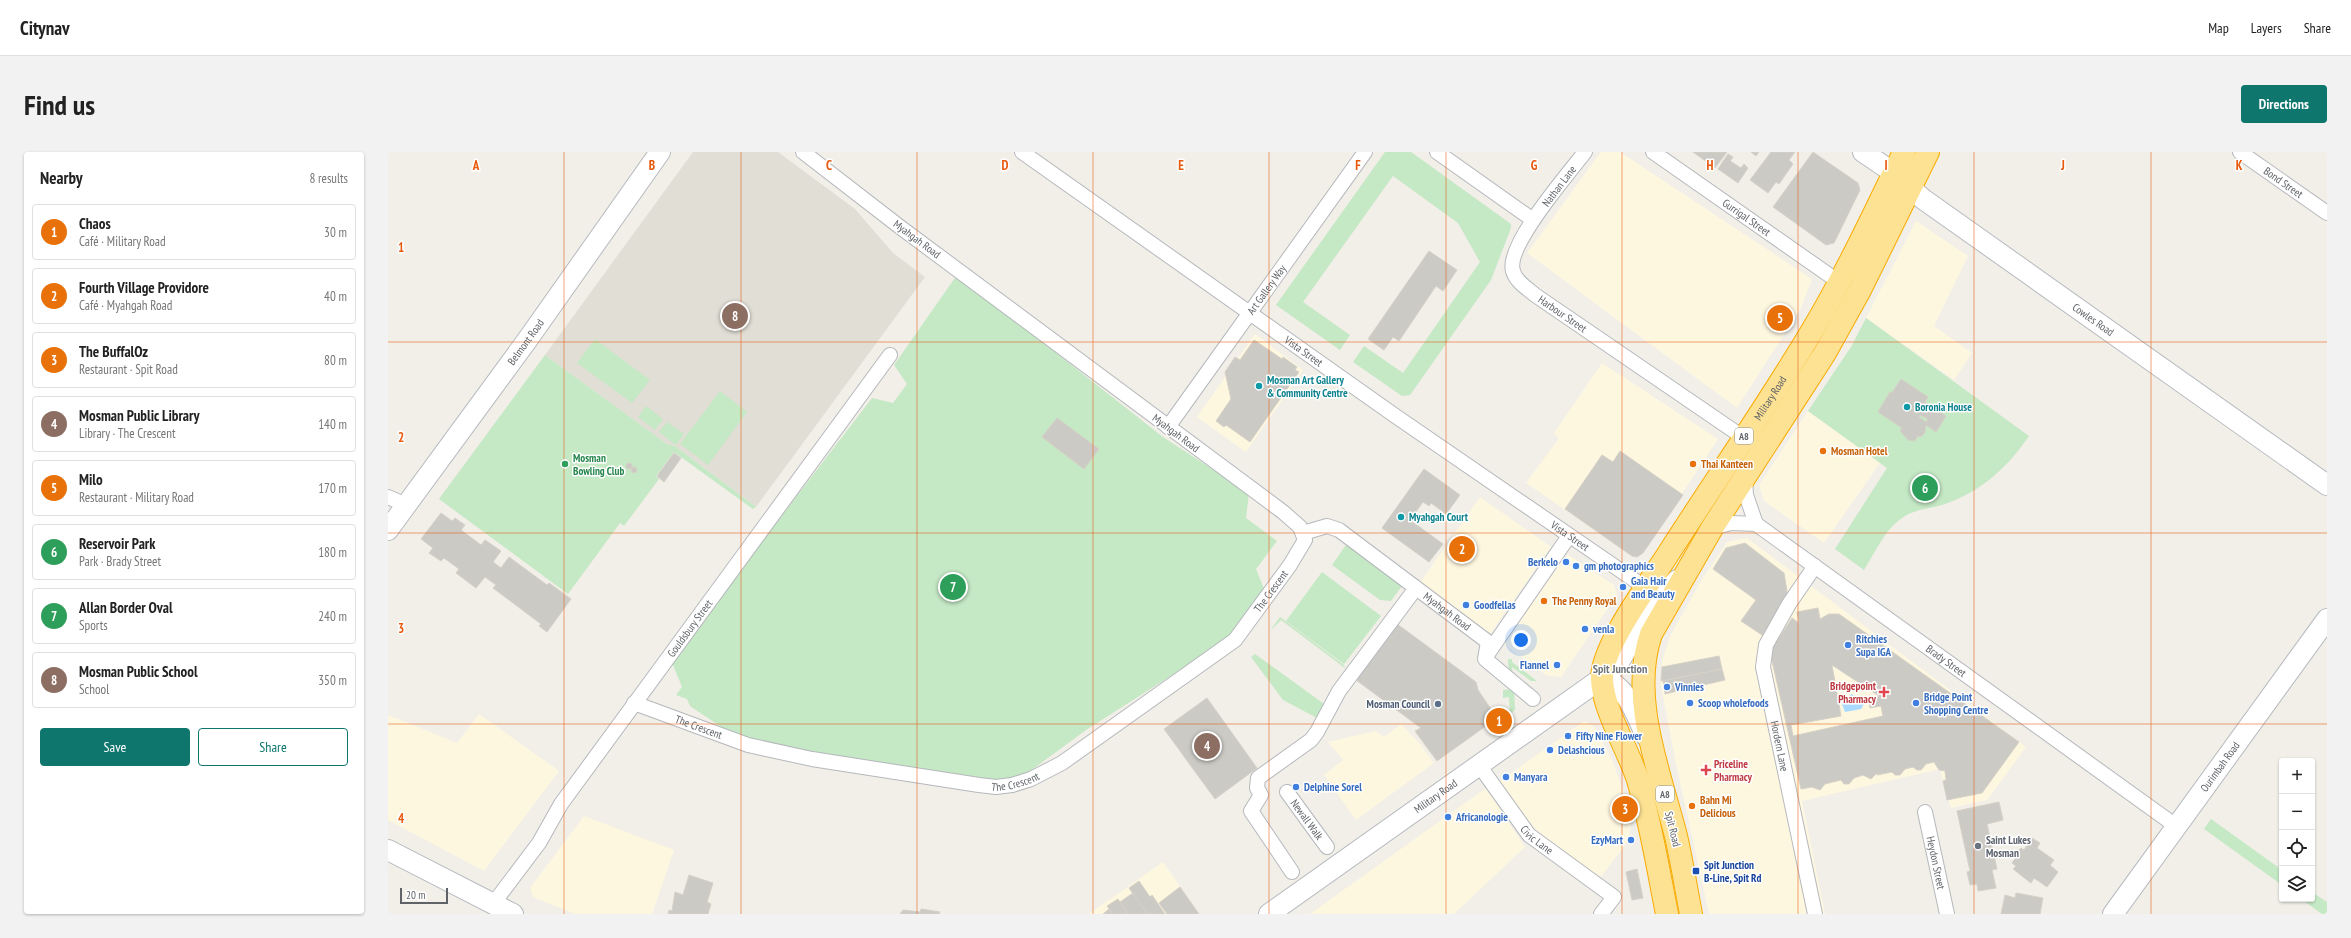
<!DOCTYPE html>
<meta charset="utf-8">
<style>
:root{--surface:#fff;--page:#f2f2f2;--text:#222;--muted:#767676;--line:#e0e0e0;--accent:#0f766e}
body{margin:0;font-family:"PT Sans Narrow",sans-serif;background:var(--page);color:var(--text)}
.controls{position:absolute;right:12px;bottom:12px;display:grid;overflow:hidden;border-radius:4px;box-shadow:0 1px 3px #0004}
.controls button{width:36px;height:36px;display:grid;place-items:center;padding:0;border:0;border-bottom:1px solid var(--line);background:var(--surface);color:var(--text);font:20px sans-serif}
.scale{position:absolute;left:12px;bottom:10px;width:48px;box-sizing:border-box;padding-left:4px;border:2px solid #5f6368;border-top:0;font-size:11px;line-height:14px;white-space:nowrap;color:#5f6368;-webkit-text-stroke:3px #fff;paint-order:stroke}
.you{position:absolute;left:1133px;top:488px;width:14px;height:14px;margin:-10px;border:3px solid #fff;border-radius:50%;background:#1a73e8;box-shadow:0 0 0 6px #1a73e833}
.badge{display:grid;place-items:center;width:26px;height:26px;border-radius:50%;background:var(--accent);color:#fff;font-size:13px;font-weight:700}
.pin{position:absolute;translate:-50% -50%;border:2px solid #fff;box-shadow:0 1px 4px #0006}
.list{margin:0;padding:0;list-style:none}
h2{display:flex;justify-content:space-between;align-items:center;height:52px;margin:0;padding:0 16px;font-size:17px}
h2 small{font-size:13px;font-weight:400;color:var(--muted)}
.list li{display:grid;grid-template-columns:26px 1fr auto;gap:12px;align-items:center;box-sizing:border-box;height:56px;margin:0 8px 8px;padding:0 8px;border:1px solid var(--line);border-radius:4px}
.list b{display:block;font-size:15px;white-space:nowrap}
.list p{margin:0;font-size:13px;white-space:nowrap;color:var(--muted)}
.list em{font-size:13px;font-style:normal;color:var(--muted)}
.actions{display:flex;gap:8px;padding:12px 16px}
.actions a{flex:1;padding:9px 0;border:1px solid var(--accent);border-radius:4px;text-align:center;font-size:14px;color:var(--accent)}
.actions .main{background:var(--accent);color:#fff}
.icon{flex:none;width:22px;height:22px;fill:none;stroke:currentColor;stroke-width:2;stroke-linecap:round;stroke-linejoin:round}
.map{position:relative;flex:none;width:1939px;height:762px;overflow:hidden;border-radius:4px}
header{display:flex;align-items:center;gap:24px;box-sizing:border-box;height:56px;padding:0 20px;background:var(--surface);border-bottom:1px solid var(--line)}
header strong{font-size:19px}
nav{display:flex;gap:22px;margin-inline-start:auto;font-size:14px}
.intro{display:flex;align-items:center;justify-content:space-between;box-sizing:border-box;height:96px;padding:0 24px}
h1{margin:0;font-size:28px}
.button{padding:10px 18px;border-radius:4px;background:var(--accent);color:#fff;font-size:14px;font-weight:700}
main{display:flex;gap:24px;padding:0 24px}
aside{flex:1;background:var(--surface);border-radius:4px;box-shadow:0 1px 3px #0004}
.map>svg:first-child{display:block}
</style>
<header>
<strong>Citynav</strong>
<nav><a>Map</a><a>Layers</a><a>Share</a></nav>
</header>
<div class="intro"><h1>Find us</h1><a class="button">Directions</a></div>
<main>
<aside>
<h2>Nearby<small>8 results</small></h2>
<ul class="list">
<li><span class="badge" style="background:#e8710a">1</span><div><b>Chaos</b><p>Café · Military Road</p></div><em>30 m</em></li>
<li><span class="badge" style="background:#e8710a">2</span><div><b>Fourth Village Providore</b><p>Café · Myahgah Road</p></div><em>40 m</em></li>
<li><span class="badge" style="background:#e8710a">3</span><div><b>The BuffalOz</b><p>Restaurant · Spit Road</p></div><em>80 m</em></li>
<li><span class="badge" style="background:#8d6e63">4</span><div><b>Mosman Public Library</b><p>Library · The Crescent</p></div><em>140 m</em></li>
<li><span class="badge" style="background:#e8710a">5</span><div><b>Milo</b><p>Restaurant · Military Road</p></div><em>170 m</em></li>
<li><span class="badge" style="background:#2e9e5b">6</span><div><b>Reservoir Park</b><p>Park · Brady Street</p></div><em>180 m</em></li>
<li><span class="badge" style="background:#2e9e5b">7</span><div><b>Allan Border Oval</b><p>Sports</p></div><em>240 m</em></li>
<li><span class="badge" style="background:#8d6e63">8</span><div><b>Mosman Public School</b><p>School</p></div><em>350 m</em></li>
</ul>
<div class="actions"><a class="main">Save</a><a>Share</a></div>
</aside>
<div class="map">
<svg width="1939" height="762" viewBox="0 0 1939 762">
<rect width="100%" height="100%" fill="#f1efe8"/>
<g fill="#fef7e0">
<polygon points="1213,0 1232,0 1424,127 1413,156 1349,256 1139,101"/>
<polygon points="1528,69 1580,104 1546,174 1584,201 1566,228 1478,166"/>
<polygon points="867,182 915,218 858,300 809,265"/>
<polygon points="1214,211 1330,287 1255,401 1249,405 1244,404 1138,331 1171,286 1166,281"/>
<polygon points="1420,259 1492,311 1436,391 1376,349 1371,333"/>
<polygon points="1092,345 1163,395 1102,482 1031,432"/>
<polygon points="1359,386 1638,595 1599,648 1563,656 1552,617 1414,649 1437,762 1321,762 1287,607 1273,534 1274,509 1282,484 1310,434 1339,390"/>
<polygon points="1179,402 1226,433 1229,443 1173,525 1158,523 1116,492"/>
<polygon points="91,562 171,619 96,719 0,668 0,563 69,591"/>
<polygon points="1196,569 1207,575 1225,610 1236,641 1243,674 1240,689 1212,726 1148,684 1111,630"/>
<polygon points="1013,572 1033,593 1046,611 968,668 936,623 955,608 940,590 987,579 996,585"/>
<polygon points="1098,636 1137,695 1066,762 922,762"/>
<polygon points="196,664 286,698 264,762 187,762 145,745 142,736"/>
<polygon points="775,710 811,762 701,762"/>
</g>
<polygon fill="#e1ded6" points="305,0 390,0 467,57 505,101 537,125 368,355 287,294 279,292 157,203"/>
<g fill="#c5e8c5">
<polygon points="997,0 1023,0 1123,72 1123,76 1103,128 1022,243 1014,244 965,210 976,194 1015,221 1092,110 1070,71 1005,24 915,150 962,183 952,198 888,153"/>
<polygon points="569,123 775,285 861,341 858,366 889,389 868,417 877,439 846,479 825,497 698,578 615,639 360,593 302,554 299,547 288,543 294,535 283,508 484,246 505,251 519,232 506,213"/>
<path d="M1478 166 1641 284C1620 315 1592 341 1554 353 1541 357 1526 357 1514 366 1497 377 1487 401 1476 418L1447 397 1499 316 1420 259 1463 195Z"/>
<polygon points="207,187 262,228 244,251 189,211"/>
<polygon points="157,203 279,292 287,294 368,355 365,357 286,300 268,324 271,327 236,374 232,371 180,442 51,347"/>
<polygon points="332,239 359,260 320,313 292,292"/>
<polygon points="258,254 275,267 267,278 250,265"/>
<polygon points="279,270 296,282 288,293 271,280"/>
<polygon points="960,390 1016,431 1003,449 992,448 944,413"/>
<polygon points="934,420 993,464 956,512 898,469"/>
<polygon points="892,465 956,513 957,516 893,468 882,479"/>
<polygon points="867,502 936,552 929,566 895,548 863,505"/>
<polygon points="1120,507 1124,507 1124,510 1149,529 1143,529 1124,515 1125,526 1121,526"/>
<polygon points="1126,537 1127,558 1122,562 1121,545 1115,546 1115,538"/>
<polygon points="1823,667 1894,718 1894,733 1816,677"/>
<polygon points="1924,740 1939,750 1939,762 1934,762 1913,747 1924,747"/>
</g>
<polygon fill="#aadaff" points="1463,542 1473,546 1476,552 1473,557 1457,560 1454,552"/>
<g fill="#cccac5" stroke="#d6d1c6" fill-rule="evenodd">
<polygon points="1305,0 1339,0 1327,16"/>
<polygon points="1363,0 1371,0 1368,4"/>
<polygon points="1383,0 1407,0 1401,8 1405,12 1391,32 1388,30 1380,41 1362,28"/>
<polygon points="1425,0 1470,31 1472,38 1446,91 1438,93 1385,55"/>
<polygon points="1340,2 1345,5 1342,9 1353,16 1356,12 1360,16 1350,31 1330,17"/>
<polygon points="1041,99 1069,118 1055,139 1048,134 1011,189 1005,185 996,198 980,187"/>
<polygon points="866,188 894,207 895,205 909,215 907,218 911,220 862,290 838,273 836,275 828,269 843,247 837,220 847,205 852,208"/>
<path d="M1513 227 1540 245 1537 250 1558 264 1548 280 1538 273 1537 280 1534 284 1529 285 1527 289 1520 288 1512 279 1514 276 1490 260 1502 240 1504 241ZM1532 263 1540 267 1538 270 1531 265Z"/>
<polygon points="669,266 711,297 696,317 654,285"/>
<polygon points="1232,299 1295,343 1255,401 1249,405 1244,404 1177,357 1214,303 1225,310"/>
<polygon points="286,301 293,306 276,330 269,324"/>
<circle cx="241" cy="314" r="3"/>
<circle cx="246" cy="318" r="3"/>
<polygon points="1036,317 1072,343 1058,362 1043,351 1041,354 1035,350 1022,368 1055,392 1041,410 994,376"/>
<polygon points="53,361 64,369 67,366 77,373 73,378 93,393 97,388 113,399 105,410 113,416 121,405 159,433 161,431 183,447 159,480 151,474 153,472 105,436 108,433 97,425 88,436 68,421 71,417 56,406 53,409 41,401 45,396 33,387"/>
<polygon points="1357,391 1396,421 1400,445 1374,483 1353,469 1368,448 1325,417 1338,396"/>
<path d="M1430 456 1432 467 1441 462H1451L1631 590 1594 641 1559 648 1555 629 1558 628 1557 619 1551 618 1546 610 1538 612 1533 618H1529L1525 615 1517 617 1512 623H1507L1504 620 1489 623V621L1483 627 1475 623 1466 626 1461 632H1456L1453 628 1437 632 1432 638 1424 635 1413 637 1382 500 1404 466 1411 471 1409 460ZM1444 513 1491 544 1481 547 1482 556 1493 554 1495 564 1405 584 1403 573 1453 564Z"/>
<polygon points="1005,469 1088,530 1090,538 1109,566 1049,609 1027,579 1033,576 964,525"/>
<polygon points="1331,504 1334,517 1273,529 1274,515"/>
<polygon points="1334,517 1337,528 1277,542 1275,529"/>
<polygon points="819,546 869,616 827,647 776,577"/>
<polygon points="1611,650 1615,668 1599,672 1609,717 1604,718 1608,736 1590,739 1589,732 1582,733 1579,720 1582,719 1569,659"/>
<polygon points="1644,686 1652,691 1649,696 1666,708 1662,713 1670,720 1659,735 1646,726 1643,731 1625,717 1628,714 1624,711 1631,701 1629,700 1633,696 1636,698"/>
<polygon points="1249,717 1255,746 1244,748 1238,720"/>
<polygon points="301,723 325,731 319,750 323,752 320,762 280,762 281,758 284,759 287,740 295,743"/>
<polygon points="751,729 762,745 764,743 777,762 759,762 741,736"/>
<polygon points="792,735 811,762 779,762 771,751"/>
<polygon points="745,741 759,762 740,762 732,750"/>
<polygon points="1628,741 1655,746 1652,762 1613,762 1617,743 1627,746"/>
<polygon points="730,747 740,762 725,762 719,754"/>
<polygon points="533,757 552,760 551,762 512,762 515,758 532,760"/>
<polygon points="721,757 725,762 715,762"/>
</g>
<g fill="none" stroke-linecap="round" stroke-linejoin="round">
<defs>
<g id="street">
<path id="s1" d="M634 0 1006 263 1258 436"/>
<polyline points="1049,0 1145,68"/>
<path id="s2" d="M1197 0C1181 21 1117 94 1125 119 1128 130 1139 136 1147 143L1362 290"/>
<path id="s3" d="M1265 0 1451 130"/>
<path id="s4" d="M1852 0 1939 61"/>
<path id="s5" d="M780 275 977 0"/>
<polyline points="1357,326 1358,343 1368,372"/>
<polyline points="0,345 18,353"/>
<path id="s6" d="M1324 376 1343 371 1368 372 1788 674"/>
<path id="s7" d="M915 381 939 374 951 378 1100 490 1097 507 1145 547"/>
<path id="s8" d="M1427 414 1401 452 1378 493 1375 515 1427 762"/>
<polyline points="1099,503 1181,384"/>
<path id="s9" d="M246 551 360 593 424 607 591 633 608 635 624 633 643 627 674 611 847 488 902 413 917 388 912 375 895 360 512 75 415 0"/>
<path id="s10" d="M1091 613 1141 683 1226 745 1213 762"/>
<path id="s11" d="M899 640 939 695"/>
<path id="s12" d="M1537 660 1559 762"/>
<polyline points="904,720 863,659 873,643 869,636 870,626 923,588 929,580 951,539 1028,436"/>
<path id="s13" d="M105 752 151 691 173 652 502 203"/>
</g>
<g id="secondary">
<path id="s14" d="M1475 0 1506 21 1535 47 1939 333"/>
<path id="s15" d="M0 378 140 187 272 0"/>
<path d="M1214 526C1240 535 1247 561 1258 584"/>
<polyline points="0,698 125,762"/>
<path id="s16" d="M881 762 1221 521 1231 510 1264 455 1289 428"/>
<path id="s17" d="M1725 762 1939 467"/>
</g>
<g id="highway">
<path id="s18" d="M1279 762C1270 717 1263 672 1250 628 1240 597 1215 558 1214 527 1213 494 1264 428 1282 399 1329 326 1379 254 1424 179 1458 122 1487 60 1516 0"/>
<path d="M1303 762C1298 736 1294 710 1288 684 1272 621 1241 546 1263 482L1324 376 1437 201 1472 138 1540 0"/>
</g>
</defs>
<use href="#street" stroke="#b5b8bc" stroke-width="16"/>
<use href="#secondary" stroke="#b6babf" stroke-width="22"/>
<use href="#highway" stroke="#f9ab00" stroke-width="24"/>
<use href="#street" stroke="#fff" stroke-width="14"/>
<use href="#secondary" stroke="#fff" stroke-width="20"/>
<use href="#highway" stroke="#fde293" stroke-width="22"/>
</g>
<path fill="none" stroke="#e8590c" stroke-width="1" stroke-opacity="0.55" d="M176 0V762M353 0V762M529 0V762M705 0V762M881 0V762M1058 0V762M1234 0V762M1410 0V762M1586 0V762M1763 0V762M0 190H1939M0 381H1939M0 572H1939"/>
<g fill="#0f9aa8" stroke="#fff" stroke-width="1.5">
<circle cx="871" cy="234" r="4"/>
<circle cx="1519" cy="255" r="4"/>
<circle cx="1013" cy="365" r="4"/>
</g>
<g fill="#e8710a" stroke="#fff" stroke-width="1.5">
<circle cx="1435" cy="299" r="4"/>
<circle cx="1305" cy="312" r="4"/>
<circle cx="1156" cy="449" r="4"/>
<circle cx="1304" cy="654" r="4"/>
</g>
<circle fill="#2e9e5b" stroke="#fff" stroke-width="1.5" cx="177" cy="312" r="4"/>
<g fill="#3f7fe0" stroke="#fff" stroke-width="1.5">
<circle cx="1178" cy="410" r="4"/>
<circle cx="1188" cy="414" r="4"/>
<circle cx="1235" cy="435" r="4"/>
<circle cx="1078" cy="453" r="4"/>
<circle cx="1197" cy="477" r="4"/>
<circle cx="1460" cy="493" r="4"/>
<circle cx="1169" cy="513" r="4"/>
<circle cx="1279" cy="535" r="4"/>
<circle cx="1302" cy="551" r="4"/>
<circle cx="1528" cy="551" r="4"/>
<circle cx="1180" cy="584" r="4"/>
<circle cx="1162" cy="598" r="4"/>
<circle cx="1118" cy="625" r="4"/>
<circle cx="908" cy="635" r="4"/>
<circle cx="1060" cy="665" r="4"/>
<circle cx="1243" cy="688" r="4"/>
</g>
<g fill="#e0444e" stroke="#fff" stroke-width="1.5">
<path d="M1494 534h4v4h4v4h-4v4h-4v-4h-4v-4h4z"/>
<path d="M1316 612h4v4h4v4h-4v4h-4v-4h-4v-4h4z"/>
</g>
<circle fill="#5c6f8a" stroke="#fff" stroke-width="1.5" cx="1050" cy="552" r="4"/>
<circle fill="#6b7280" stroke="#fff" stroke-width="1.5" cx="1590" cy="694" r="4"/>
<rect fill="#1a4fb4" stroke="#fff" stroke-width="1.5" x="1304" y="715" width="8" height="8" rx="2"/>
<g text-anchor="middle" stroke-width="3" stroke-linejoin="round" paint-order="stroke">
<g fill="#fff" stroke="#8f9295" stroke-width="1">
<rect x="1347" y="276" width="18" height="16" rx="3"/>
<rect x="1268" y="634" width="18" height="16" rx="3"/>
</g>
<g font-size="10" font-weight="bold" fill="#5f6368">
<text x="1356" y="288">A8</text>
<text x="1277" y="646">A8</text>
</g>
<g font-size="11" fill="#5f6368" stroke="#fff">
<text dy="4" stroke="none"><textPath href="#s4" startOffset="53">Bond Street</textPath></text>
<text transform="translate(1171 34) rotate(-53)" y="4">Nathan Lane</text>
<text dy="4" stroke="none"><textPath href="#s3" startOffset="114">Gurrigal Street</textPath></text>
<text transform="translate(529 87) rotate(37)" y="4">Myahgah Road</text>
<text dy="4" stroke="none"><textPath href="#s5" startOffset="169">Art Gallery Way</textPath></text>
<text dy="4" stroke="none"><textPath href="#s2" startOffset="208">Harbour Street</textPath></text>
<text dy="4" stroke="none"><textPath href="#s14" startOffset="285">Cowles Road</textPath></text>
<text dy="4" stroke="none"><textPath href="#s15" startOffset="233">Belmont Road</textPath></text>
<text dy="4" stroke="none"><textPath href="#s1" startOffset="345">Vista Street</textPath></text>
<text dy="4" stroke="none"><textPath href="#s18" startOffset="574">Military Road</textPath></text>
<text transform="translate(788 281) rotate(37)" y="4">Myahgah Road</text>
<text dy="4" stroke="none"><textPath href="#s1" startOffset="669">Vista Street</textPath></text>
<text dy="4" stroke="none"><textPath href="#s9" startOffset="717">The Crescent</textPath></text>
<text dy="4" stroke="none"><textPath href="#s7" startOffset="173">Myahgah Road</textPath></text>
<text dy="4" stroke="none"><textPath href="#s13" startOffset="339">Gouldsbury Street</textPath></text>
<text dy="4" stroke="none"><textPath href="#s6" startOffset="279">Brady Street</textPath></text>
<text dy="4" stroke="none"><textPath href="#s9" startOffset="69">The Crescent</textPath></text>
<text dy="4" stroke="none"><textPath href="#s8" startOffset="196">Hordern Lane</textPath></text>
<text dy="4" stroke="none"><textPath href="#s17" startOffset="182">Ourimbah Road</textPath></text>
<text dy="4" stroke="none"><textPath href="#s9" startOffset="393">The Crescent</textPath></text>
<text dy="4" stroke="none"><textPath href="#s16" startOffset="204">Military Road</textPath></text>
<text dy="4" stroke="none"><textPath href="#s11" startOffset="34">Newall Walk</textPath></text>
<text transform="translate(1285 677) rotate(76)" y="4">Spit Road</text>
<text dy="4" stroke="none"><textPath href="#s10" startOffset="95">Civic Lane</textPath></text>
<text dy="4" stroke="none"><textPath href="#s12" startOffset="52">Heydon Street</textPath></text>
</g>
<g font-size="11" font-weight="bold" fill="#0d838f" stroke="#fff" text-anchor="start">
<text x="879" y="232">Mosman Art Gallery<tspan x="879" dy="13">&amp; Community Centre</tspan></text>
<text x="1527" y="259">Boronia House</text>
<text x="1021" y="369">Myahgah Court</text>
</g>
<g font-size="11" font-weight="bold" fill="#c56008" stroke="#fff" text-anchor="start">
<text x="1443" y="303">Mosman Hotel</text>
<text x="1313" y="316">Thai Kanteen</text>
<text x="1164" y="453">The Penny Royal</text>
<text x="1312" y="652">Bahn Mi<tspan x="1312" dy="13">Delicious</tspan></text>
</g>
<g font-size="11" font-weight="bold" fill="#27864d" stroke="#fff" text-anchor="start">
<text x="185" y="310">Mosman<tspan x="185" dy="13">Bowling Club</tspan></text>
</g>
<g font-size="11" font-weight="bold" fill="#366cbe" stroke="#fff" text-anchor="start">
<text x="1170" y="414" text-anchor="end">Berkelo</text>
<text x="1196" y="418">gm photographics</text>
<text x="1243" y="433">Gaia Hair<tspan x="1243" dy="13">and Beauty</tspan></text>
<text x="1086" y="457">Goodfellas</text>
<text x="1205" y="481">venla</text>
<text x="1468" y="491">Ritchies<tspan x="1468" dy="13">Supa IGA</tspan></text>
<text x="1161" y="517" text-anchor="end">Flannel</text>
<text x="1287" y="539">Vinnies</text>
<text x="1536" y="549">Bridge Point<tspan x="1536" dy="13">Shopping Centre</tspan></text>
<text x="1310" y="555">Scoop wholefoods</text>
<text x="1188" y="588">Fifty Nine Flower</text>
<text x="1170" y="602">Delashcious</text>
<text x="1126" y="629">Manyara</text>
<text x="916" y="639">Delphine Sorel</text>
<text x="1068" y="669">Africanologie</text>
<text x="1235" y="692" text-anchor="end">EzyMart</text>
</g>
<g font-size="11" font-weight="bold" fill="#be3a42" stroke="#fff" text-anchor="end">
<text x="1488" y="538">Bridgepoint<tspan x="1488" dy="13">Pharmacy</tspan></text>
<text x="1326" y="616" text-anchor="start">Priceline<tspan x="1326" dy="13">Pharmacy</tspan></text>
</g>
<g font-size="11" font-weight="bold" fill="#4e5e75" stroke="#fff" text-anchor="end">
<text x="1042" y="556">Mosman Council</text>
</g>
<g font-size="11" font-weight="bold" fill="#5b616d" stroke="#fff" text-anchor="start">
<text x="1598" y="692">Saint Lukes<tspan x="1598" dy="13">Mosman</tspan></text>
</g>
<g font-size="11" font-weight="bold" fill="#164399" stroke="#fff" text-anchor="start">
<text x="1316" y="717">Spit Junction<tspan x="1316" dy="13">B-Line, Spit Rd</tspan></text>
</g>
<g font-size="12" font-weight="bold" fill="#70757a" stroke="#fff">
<text x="1232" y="521">Spit Junction</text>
</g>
</g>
<g font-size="13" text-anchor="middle" font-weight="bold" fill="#e8590c" stroke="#fff" stroke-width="3" stroke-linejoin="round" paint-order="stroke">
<text x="88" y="18">A</text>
<text x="264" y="18">B</text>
<text x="441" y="18">C</text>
<text x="617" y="18">D</text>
<text x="793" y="18">E</text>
<text x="970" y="18">F</text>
<text x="1146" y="18">G</text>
<text x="1322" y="18">H</text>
<text x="1498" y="18">I</text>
<text x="1675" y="18">J</text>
<text x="1851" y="18">K</text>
<text x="13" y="100">1</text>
<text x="13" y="290">2</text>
<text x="13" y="481">3</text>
<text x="13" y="671">4</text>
</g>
</svg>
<div class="controls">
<button>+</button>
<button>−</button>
<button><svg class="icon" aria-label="locate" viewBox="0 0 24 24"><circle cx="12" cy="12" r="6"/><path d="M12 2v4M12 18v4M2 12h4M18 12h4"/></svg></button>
<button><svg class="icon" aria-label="layers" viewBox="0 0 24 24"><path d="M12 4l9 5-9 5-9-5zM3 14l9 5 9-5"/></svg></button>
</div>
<div class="scale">20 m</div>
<div class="you"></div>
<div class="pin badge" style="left:1111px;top:569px;background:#e8710a">1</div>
<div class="pin badge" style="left:1074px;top:397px;background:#e8710a">2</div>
<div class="pin badge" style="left:1237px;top:657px;background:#e8710a">3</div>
<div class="pin badge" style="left:819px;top:594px;background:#8d6e63">4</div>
<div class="pin badge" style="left:1392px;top:166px;background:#e8710a">5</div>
<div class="pin badge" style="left:1537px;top:336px;background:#2e9e5b">6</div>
<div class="pin badge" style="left:565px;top:435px;background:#2e9e5b">7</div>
<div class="pin badge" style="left:347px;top:164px;background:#8d6e63">8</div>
</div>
</main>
